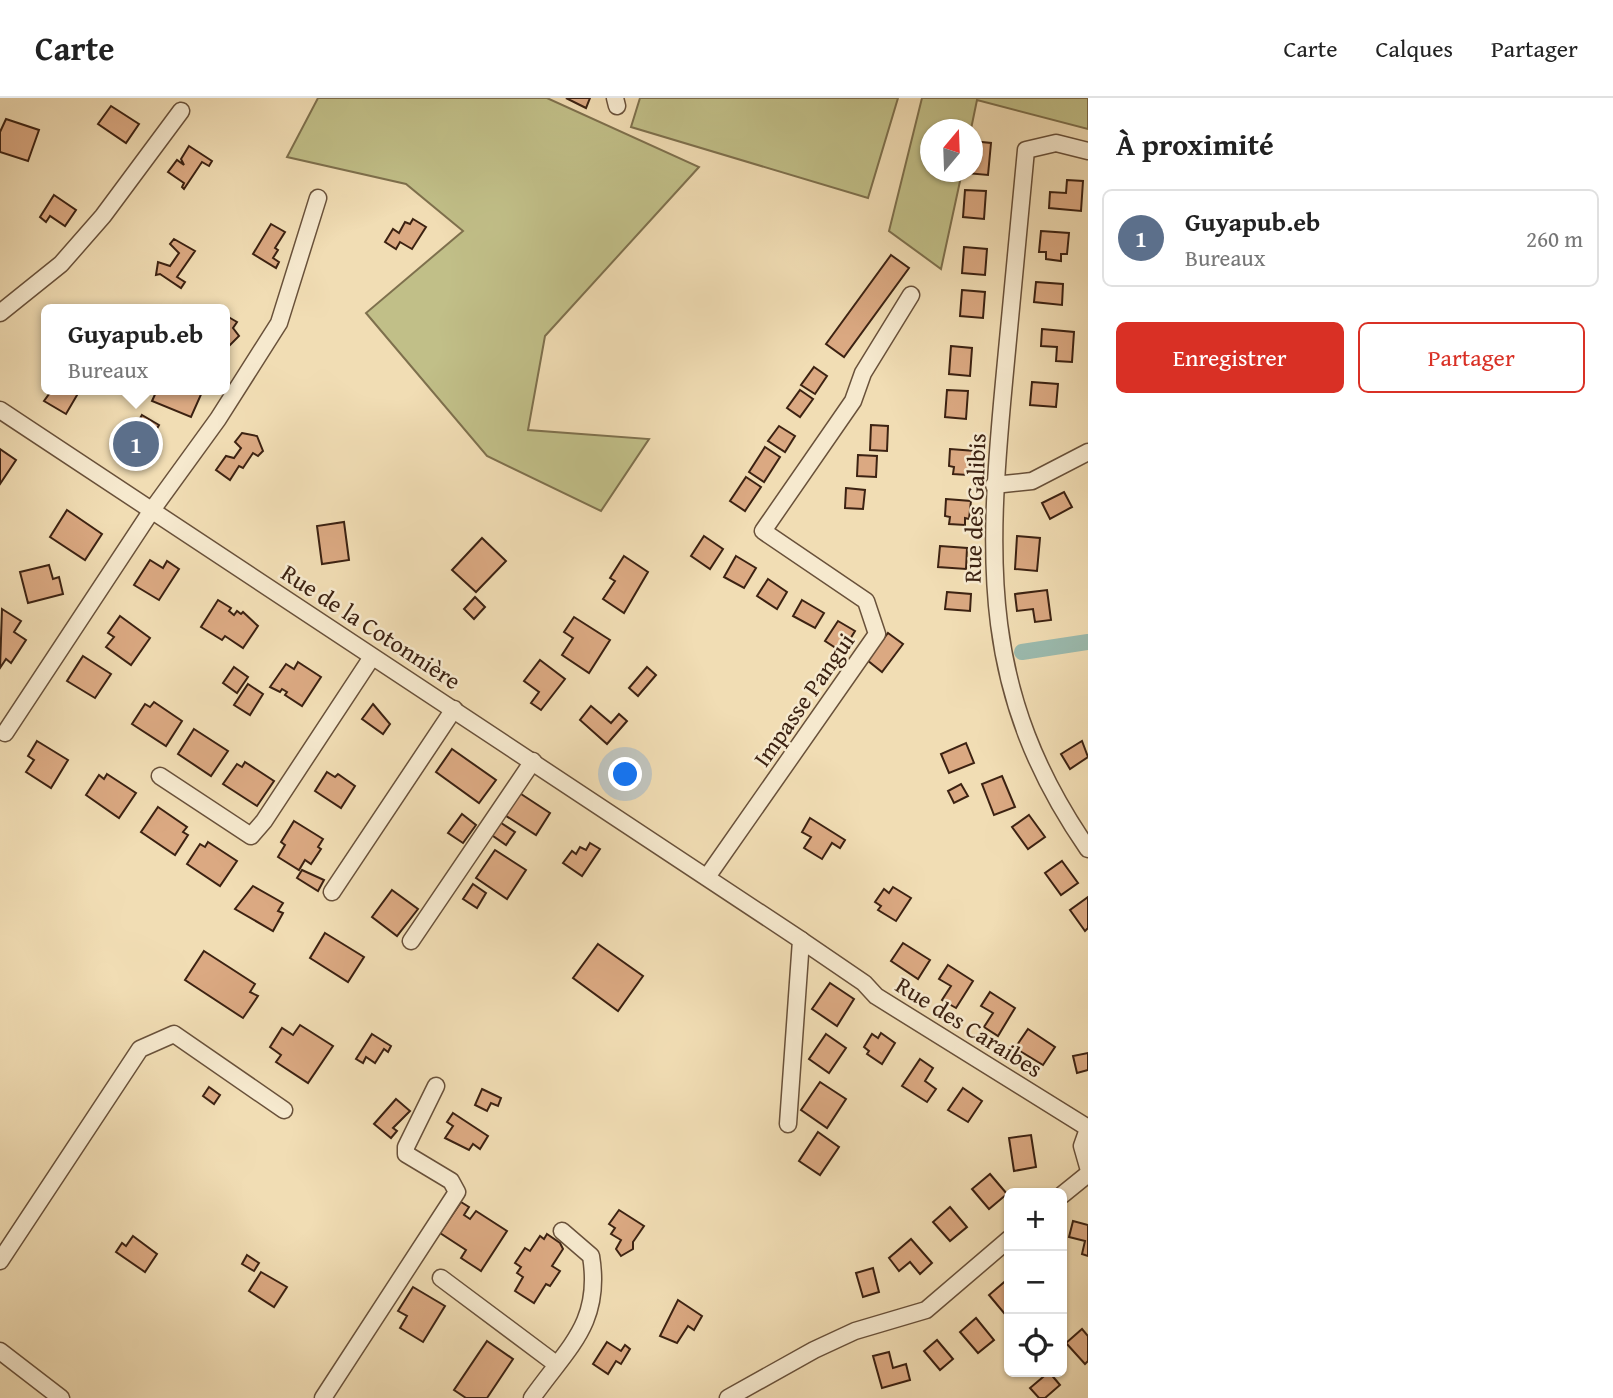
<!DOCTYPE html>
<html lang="fr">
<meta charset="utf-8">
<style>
:root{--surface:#fff;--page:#f6f6f6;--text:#222;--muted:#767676;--line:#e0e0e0;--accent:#d93025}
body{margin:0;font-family:"Gentium Book Plus",serif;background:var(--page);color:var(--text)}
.controls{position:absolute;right:21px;bottom:21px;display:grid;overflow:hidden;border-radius:10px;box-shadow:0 2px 5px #0004}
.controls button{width:63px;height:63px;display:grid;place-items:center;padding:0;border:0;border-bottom:2px solid var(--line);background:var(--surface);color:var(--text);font:35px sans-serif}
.compass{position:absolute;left:920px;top:21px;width:63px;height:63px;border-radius:50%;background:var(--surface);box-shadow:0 2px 5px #0004;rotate:19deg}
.you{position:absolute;left:626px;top:677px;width:24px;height:24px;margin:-18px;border:5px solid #fff;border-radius:50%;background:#1a73e8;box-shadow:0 0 0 10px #1a73e833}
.badge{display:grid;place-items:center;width:46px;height:46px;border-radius:50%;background:var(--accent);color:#fff;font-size:23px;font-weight:700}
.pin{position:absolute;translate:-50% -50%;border:4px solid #fff;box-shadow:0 2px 7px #0006}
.popup{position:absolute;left:41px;top:206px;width:189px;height:91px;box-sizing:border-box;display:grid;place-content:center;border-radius:10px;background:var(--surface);filter:drop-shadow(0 2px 5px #0005);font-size:23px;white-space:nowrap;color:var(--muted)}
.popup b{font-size:26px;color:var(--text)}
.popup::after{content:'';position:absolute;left:50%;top:100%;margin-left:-14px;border:14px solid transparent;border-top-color:var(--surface)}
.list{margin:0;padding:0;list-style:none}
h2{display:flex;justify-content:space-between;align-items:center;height:91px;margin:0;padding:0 28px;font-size:30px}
h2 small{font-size:23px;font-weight:400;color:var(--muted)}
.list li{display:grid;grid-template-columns:46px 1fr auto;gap:21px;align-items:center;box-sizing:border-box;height:98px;margin:0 14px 14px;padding:0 14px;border:2px solid var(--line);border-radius:10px}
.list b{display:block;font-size:26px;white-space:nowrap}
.list p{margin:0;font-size:23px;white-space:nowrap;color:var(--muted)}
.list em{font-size:23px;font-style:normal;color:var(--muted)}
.actions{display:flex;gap:14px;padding:21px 28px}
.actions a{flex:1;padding:16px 0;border:2px solid var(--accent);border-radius:10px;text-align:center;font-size:24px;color:var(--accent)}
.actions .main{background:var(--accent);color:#fff}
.icon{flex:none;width:38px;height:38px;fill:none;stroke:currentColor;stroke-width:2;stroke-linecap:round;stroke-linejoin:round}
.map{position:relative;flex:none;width:1088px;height:1300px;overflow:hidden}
header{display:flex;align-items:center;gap:42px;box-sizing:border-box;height:98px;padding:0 35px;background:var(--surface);border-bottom:2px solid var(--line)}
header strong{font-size:33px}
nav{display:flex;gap:38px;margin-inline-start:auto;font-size:24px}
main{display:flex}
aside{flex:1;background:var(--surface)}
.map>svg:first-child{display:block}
</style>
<header>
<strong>Carte</strong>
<nav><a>Carte</a><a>Calques</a><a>Partager</a></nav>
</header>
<main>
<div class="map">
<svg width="1088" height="1300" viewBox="0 0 1088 1300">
<rect width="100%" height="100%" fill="#f1ddb4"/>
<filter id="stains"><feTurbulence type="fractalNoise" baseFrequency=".00286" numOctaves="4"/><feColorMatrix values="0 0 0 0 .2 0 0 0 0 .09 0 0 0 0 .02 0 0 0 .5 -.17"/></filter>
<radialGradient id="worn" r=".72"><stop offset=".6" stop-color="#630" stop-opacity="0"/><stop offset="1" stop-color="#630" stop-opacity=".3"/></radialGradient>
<g fill="#c1bf88" stroke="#7e704d" stroke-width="2">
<polygon points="318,0 547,0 699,69 545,238 528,332 649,341 601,413 487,358 366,215 463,133 406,86 287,59"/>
<polygon points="640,0 898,0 868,100 631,29"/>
<polygon points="922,0 1088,0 1088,31 977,2 971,31 930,32 930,74 962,74 941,171 889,133"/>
</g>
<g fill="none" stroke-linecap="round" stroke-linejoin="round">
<polyline stroke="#9bbbaf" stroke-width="16" points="1022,554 1088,544"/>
</g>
<g fill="#dba982" stroke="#3c2212" stroke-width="2">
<polygon points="566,0 590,0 586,10"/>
<polygon points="111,8 139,26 126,45 98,26"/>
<polygon points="6,21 39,32 28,63 0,54 0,34"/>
<polygon points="972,43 991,45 988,77 966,75 972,74"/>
<polygon points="189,48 212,63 209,68 202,64 184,91 182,89 184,85 168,74 177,62 184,67 181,61"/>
<polygon points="1067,82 1083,83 1081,113 1049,110 1050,94 1066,95"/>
<polygon points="965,92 986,93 984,121 963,119"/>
<polygon points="54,97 76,112 65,128 50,118 46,124 40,119"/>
<polygon points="413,121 426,129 412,151 400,144 396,151 385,144 393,131 399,135 405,124 410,126"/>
<polygon points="271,126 285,134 275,150 278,152 273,160 279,164 276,170 253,156"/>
<polygon points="1041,133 1069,135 1067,156 1061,156 1061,163 1046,161 1046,154 1039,154"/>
<polygon points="174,141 195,153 177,179 185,184 181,190 160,176 156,177 158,164 170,168 179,155 170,146"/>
<polygon points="964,149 987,151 985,177 962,175"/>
<polygon points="891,157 909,170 844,259 826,246"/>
<polygon points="1036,184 1063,186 1062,207 1034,204"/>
<polygon points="962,192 985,194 983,220 960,218"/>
<polygon points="225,217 237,224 233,230 239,238 225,252"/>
<polygon points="1042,231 1074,234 1072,264 1056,263 1057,249 1041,248"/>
<polygon points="951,248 972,250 970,278 949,276"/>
<polygon points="814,269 827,278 815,296 801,287"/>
<polygon points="1032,284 1058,286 1056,309 1030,307"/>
<polygon points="52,292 80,292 66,316 44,303"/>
<polygon points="157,292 203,292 191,319 152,303"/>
<polygon points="800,292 813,301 800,319 787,310"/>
<polygon points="947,292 968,293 966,321 945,319"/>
<polygon points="142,317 159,327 143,355 126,345"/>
<polygon points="871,327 888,328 887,353 870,352"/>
<polygon points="779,328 795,338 785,354 768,343"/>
<polygon points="242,335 257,338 263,353 258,358 253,355 243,370 239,368 230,382 216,372 226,358 234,360 241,350 235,344"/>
<polygon points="765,349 780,359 764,384 749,374"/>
<polygon points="0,351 16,362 0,386"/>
<polygon points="950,351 975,353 974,371 969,370 968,377 953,376 954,369 949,368"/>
<polygon points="858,357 877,358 876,379 857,378"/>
<polygon points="746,379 761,389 745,413 730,403"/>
<polygon points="846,390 865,392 863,411 845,410"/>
<polygon points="1064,394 1072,409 1050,421 1042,405"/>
<polygon points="946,401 971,403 969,421 965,420 965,427 949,426 950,419 945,418"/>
<polygon points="67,412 102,436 85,462 50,439"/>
<polygon points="344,424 349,462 322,466 317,428"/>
<polygon points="704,438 723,451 710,471 691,458"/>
<polygon points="1017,438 1040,440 1037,473 1015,471"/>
<polygon points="482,440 506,463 476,494 452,472"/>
<polygon points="940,448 967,450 966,471 938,469"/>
<polygon points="624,458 648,474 624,515 603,501 615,483 610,480"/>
<polygon points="736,458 756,470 744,490 724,479"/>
<polygon points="150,462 163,470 167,463 179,471 159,502 134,487"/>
<polygon points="49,467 53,481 59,479 63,496 28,505 20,474"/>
<polygon points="768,481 787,494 777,511 757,498"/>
<polygon points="1047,492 1051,522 1035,524 1033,511 1017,513 1015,496"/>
<polygon points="947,494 971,496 970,513 945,511"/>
<polygon points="475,499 485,509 474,521 464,511"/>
<polygon points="218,502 231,510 229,513 234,517 237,513 241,516 243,514 258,528 243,550 225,538 222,542 201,529"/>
<polygon points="802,502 824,515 815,530 793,518"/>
<polygon points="2,511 21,523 14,534 26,542 11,565 6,561 0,570"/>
<polygon points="120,518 150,540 131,567 106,549 114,539 108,535"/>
<polygon points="574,519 610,542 589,575 562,557 573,540 564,534"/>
<polygon points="838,523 855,533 842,554 825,543"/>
<polygon points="888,535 903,546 882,574 867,562"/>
<polygon points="83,558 111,576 95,600 67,583"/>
<polygon points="540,562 565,581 541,612 531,605 539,594 524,583"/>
<polygon points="298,564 321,579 302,608 285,597 287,594 282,591 280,594 270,589 286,566 294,571"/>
<polygon points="234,569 248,579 237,595 223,585"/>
<polygon points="647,569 656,577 638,598 629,590"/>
<polygon points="248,586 263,596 250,617 234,607"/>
<polygon points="154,604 182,623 166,648 132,626 145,606 150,609"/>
<polygon points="373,606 390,626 383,636 362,621"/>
<polygon points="591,608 611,625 619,616 627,623 607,646 580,622"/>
<polygon points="194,631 228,653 211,678 178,656"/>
<polygon points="37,643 68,662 51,690 26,674 34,662 28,658"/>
<polygon points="1082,643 1088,659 1070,671 1061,656"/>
<polygon points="966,645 974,665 949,675 941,656"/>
<polygon points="452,651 496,682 479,705 436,674"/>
<polygon points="245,664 274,683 257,708 223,686 237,666 242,669"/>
<polygon points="327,674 335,679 338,676 355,688 341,710 315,693"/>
<polygon points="107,676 136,695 119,720 86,697 99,677 104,681"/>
<polygon points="1002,678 1015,709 994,717 982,686"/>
<polygon points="961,686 968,698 954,705 948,693"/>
<polygon points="518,694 550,715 536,737 503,716"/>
<polygon points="158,709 187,729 183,734 188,737 175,757 141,734"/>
<polygon points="462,716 476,727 463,745 448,735"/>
<polygon points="1029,717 1045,739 1028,751 1012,729"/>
<polygon points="810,720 845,742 840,750 832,745 822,761 804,750 811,739 802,734"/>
<polygon points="495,721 515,734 506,747 486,733"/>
<polygon points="294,723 323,741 318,749 321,751 311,766 305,762 299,772 278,759 285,747 281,744"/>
<polygon points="208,744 237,763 220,788 187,766 200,746 205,749"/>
<polygon points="590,745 600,751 582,778 563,765 572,753 576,756 580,749 586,752"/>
<polygon points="495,752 526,772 507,801 476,780"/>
<polygon points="1062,763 1078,785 1061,797 1045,775"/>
<polygon points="302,772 324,782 318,793 297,780"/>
<polygon points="473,786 486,795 477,810 463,801"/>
<polygon points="253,788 283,805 278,813 283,815 273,833 235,811"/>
<polygon points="893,789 911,800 896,823 878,812 881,808 875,804 884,791 889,795"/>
<polygon points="392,792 418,811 397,838 372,819"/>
<polygon points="1088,799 1088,830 1085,833 1070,812"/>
<polygon points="325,835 364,859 348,884 310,860"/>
<polygon points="903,845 930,862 918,881 891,863"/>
<polygon points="598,846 643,878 618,913 573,880"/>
<polygon points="204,853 255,886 250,894 258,898 243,920 185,882"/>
<polygon points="948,867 973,883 956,910 942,902 951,888 939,881"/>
<polygon points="830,885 854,901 837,928 812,911"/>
<polygon points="990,894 1015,910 998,938 984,929 993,915 981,908"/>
<polygon points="300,927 333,948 308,985 276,964 281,957 270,949 282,930 293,937"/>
<polygon points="1028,931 1055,949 1043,967 1015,950"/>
<polygon points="881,935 895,945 882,966 867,956 869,953 864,949 872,936 878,940"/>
<polygon points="372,936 391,948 388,954 384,951 375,965 366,959 363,965 356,961"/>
<polygon points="826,936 846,950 829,975 809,961"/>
<polygon points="1088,955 1088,972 1077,975 1073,958"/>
<polygon points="920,961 933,970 925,983 936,991 927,1004 902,988"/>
<polygon points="820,984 846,1001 827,1030 801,1012"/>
<polygon points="209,989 220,997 214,1006 203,998"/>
<polygon points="963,990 982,1003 968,1024 948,1012"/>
<polygon points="482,991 501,1000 498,1008 491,1005 487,1013 475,1007"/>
<polygon points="396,1001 410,1013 393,1030 397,1033 391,1040 374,1026"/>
<polygon points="453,1015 488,1038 480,1051 473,1046 469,1052 445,1040 453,1028 447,1024"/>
<polygon points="818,1034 839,1049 820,1077 799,1063"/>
<polygon points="1031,1037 1036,1069 1014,1073 1009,1040"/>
<polygon points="990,1076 1007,1096 989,1111 972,1091"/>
<polygon points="461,1104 469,1109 464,1117 470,1121 476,1113 507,1133 481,1173 461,1160 466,1152 440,1135"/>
<polygon points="950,1109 967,1129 950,1143 933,1124"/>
<polygon points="619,1112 644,1128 633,1144 633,1151 621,1158 616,1151 621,1142 611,1136 615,1130 609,1126"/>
<polygon points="1073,1123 1088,1127 1088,1158 1082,1156 1085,1143 1069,1139"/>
<polygon points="547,1136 560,1145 563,1151 552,1168 560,1173 550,1188 546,1186 534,1205 515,1193 523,1179 517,1175 521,1169 515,1165 525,1150 530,1153 540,1138 544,1141"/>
<polygon points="133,1138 157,1156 145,1174 116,1154 122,1145 126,1148"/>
<polygon points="911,1141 932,1165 920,1176 910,1164 899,1173 889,1160"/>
<polygon points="247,1157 259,1165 254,1173 242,1166"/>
<polygon points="873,1170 879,1194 863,1199 856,1175"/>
<polygon points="261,1174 287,1189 274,1209 249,1193"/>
<polygon points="1009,1180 1009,1210 1004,1215 989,1197"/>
<polygon points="413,1189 445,1208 423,1244 400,1230 407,1218 398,1213"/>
<polygon points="678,1202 702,1218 694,1232 688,1228 677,1245 660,1238"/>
<polygon points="976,1220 994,1242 978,1255 960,1234"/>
<polygon points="1082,1231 1088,1238 1088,1263 1085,1266 1066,1245"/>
<polygon points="937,1242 953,1261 940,1272 924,1253"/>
<polygon points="487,1243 513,1261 487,1300 466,1300 454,1292"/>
<polygon points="607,1244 621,1253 625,1247 630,1251 621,1266 616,1263 608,1276 593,1266"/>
<polygon points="889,1254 893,1270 906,1266 910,1282 882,1290 873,1258"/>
<polygon points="1049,1274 1060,1287 1045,1300 1039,1300 1030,1290"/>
</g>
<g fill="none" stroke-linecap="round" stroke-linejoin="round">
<defs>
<g id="minor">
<polyline points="615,0 617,8"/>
<path d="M1088 53 1056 45 1026 52C1019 129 1012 206 1004 284 987 464 980 595 1088 751"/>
<polyline points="0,215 61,166 103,118 181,13"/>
<polyline points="0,312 801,842 788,1026"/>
<polyline points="994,387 1032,383 1088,354"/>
<polyline points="5,635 152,412 218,321 279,225 318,100"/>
<polyline points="160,678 251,738 264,723 372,559"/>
<polyline points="707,779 877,536 866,503 763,433 853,303 863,275 911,197"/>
<polyline points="332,794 454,611"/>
<polyline points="801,842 864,885 876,898 1088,1030"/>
<polyline points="411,843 533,663"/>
<polyline points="1088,1031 1082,1048 1088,1069"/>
<polyline points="1062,1097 1088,1076"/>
<polyline points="0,1163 140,951 174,936 284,1012"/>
<polyline points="441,1180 556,1266"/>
<polyline points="0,1253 61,1300"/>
<polyline points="323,1300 457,1094 451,1083 406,1056 406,1049 436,988"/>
<path d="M532 1300C568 1249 602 1225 591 1158L562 1133"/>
<polyline points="728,1300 814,1252 855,1233 926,1212 1009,1141"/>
</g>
</defs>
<use href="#minor" stroke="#69513a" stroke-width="19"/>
<use href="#minor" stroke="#f6e9ce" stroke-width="16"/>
</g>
<g text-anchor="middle" stroke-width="5" stroke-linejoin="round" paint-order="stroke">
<g font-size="24" fill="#3c2212" stroke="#f6e9ce">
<text transform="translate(975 410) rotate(-88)" y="8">Rue des Galibis</text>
<text transform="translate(371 529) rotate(33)" y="8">Rue de la Cotonnière</text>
<text transform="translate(804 602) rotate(-55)" y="8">Impasse Pangui</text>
<text transform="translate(969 929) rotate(32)" y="8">Rue des Caraibes</text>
</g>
</g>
<rect width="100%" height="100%" filter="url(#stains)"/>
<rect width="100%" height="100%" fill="url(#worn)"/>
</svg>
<div class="controls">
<button>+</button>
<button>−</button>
<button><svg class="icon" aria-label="locate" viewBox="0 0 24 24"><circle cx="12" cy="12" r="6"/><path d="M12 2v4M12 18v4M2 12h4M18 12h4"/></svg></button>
</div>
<svg class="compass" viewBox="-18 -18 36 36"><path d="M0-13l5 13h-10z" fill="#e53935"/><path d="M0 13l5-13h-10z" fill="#767676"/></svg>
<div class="you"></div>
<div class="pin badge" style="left:136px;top:346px;background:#5c6f8a">1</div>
<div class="popup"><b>Guyapub.eb</b>Bureaux</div>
</div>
<aside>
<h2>À proximité<small></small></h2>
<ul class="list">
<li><span class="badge" style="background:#5c6f8a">1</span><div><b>Guyapub.eb</b><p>Bureaux</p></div><em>260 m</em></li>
</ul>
<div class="actions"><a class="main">Enregistrer</a><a>Partager</a></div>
</aside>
</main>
